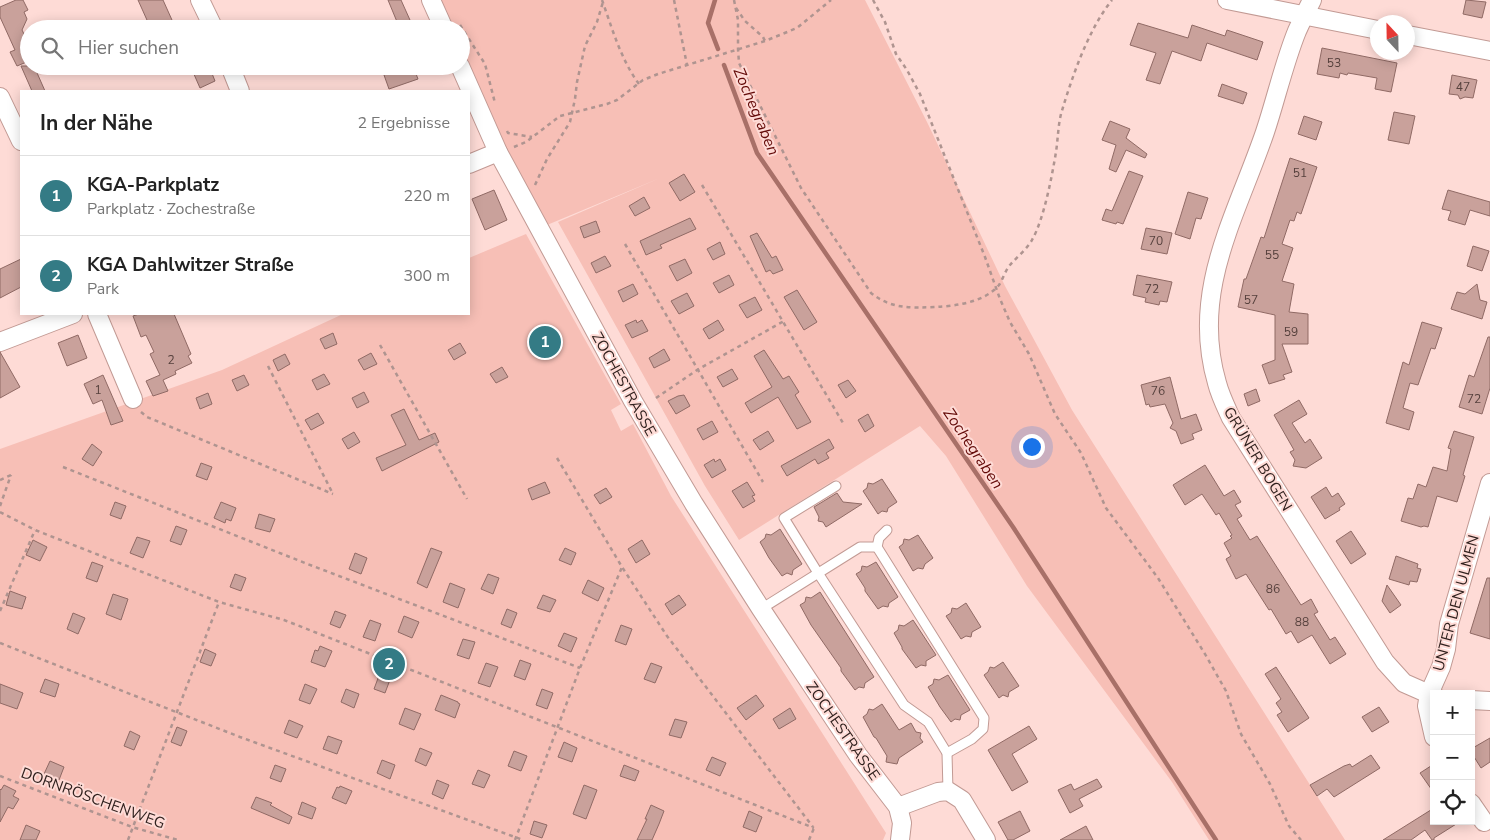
<!DOCTYPE html>
<html lang="de">
<meta charset="utf-8">
<style>
:root{--surface:#fff;--page:#f6f6f6;--text:#222;--muted:#767676;--line:#e0e0e0;--accent:#347b85}
body{margin:0;font-family:"Nunito Sans",sans-serif;background:var(--page);color:var(--text)}
.controls{position:absolute;right:15px;bottom:15px;display:grid;overflow:hidden;border-radius:0px;box-shadow:0 2px 12px #0003}
.controls button{width:45px;height:45px;display:grid;place-items:center;padding:0;border:0;border-bottom:1px solid var(--line);background:var(--surface);color:var(--text);font:25px sans-serif}
.compass{position:absolute;left:1370px;top:15px;width:45px;height:45px;border-radius:50%;background:var(--surface);box-shadow:0 2px 12px #0003;rotate:338deg}
.you{position:absolute;left:1031px;top:446px;width:18px;height:18px;margin:-12px;border:4px solid #fff;border-radius:50%;background:#1a73e8;box-shadow:0 0 0 8px #1a73e833}
.badge{display:grid;place-items:center;width:32px;height:32px;border-radius:50%;background:var(--accent);color:#fff;font-size:16px;font-weight:700}
.pin{position:absolute;translate:-50% -50%;border:2px solid #fff;box-shadow:0 1px 5px #0006}
.list{margin:0;padding:0;list-style:none}
h2{display:flex;justify-content:space-between;align-items:center;height:65px;margin:0;padding:0 20px;font-size:21px}
h2 small{font-size:16px;font-weight:400;color:var(--muted)}
.list li{display:grid;grid-template-columns:32px 1fr auto;gap:15px;align-items:center;box-sizing:border-box;height:80px;padding:0 20px;border-top:1px solid var(--line)}
.list b{display:block;font-size:19px;white-space:nowrap}
.list p{margin:0;font-size:16px;white-space:nowrap;color:var(--muted)}
.list em{font-size:16px;font-style:normal;color:var(--muted)}
.icon{flex:none;width:28px;height:28px;fill:none;stroke:currentColor;stroke-width:2;stroke-linecap:round;stroke-linejoin:round}
.map{position:relative;flex:none;width:1490px;height:840px;overflow:hidden}
.search{position:absolute;background:var(--surface);box-shadow:0 2px 12px #0003;left:20px;top:20px;width:450px;height:55px;display:flex;align-items:center;gap:12px;box-sizing:border-box;padding:0 18px;border-radius:28px;color:var(--muted);font-size:19px}
.panel{position:absolute;background:var(--surface);box-shadow:0 2px 12px #0003;left:20px;top:90px;width:450px;height:225px;border-radius:0px}
.map>svg:first-child{display:block}
</style>
<div class="map">
<svg width="1490" height="840" viewBox="0 0 1490 840">
<rect width="100%" height="100%" fill="#fedbd6"/>
<g fill="#f7bfb6">
<polygon points="438,0 865,0 927,122 1005,286 1072,410 1345,840 1209,840 1172,782 1027,586 946,456 920,426 739,540 705,486 558,222 660,178 547,225 507,153 461,51 461,29 451,29"/>
<polygon points="526,234 621,404 611,410 621,431 633,424 671,496 886,833 883,840 0,840 0,449 222,370 343,314 469,314 469,258"/>
</g>
<g fill="none" stroke-linecap="round" stroke-linejoin="round">
<g stroke="#a87068" stroke-width="4.5">
<polyline points="715,0 708,23 718,49"/>
<polyline points="724,65 757,153 1013,527 1216,840"/>
</g>
</g>
<g fill="#c9a19b" stroke="#906a65">
<polygon points="16,0 23,0 28,10 24,12 27,19 22,30 29,44 29,61 17,66 10,52 15,50 0,17 0,7"/>
<polygon points="138,0 163,0 176,29 151,29"/>
<polygon points="388,0 401,0 414,29 400,29"/>
<polygon points="1466,0 1486,2 1482,18 1463,14"/>
<polygon points="1138,23 1188,38 1192,25 1225,36 1227,30 1263,42 1257,60 1207,43 1201,61 1172,51 1160,84 1146,80 1156,53 1130,45"/>
<polygon points="1322,48 1397,63 1391,92 1375,89 1377,78 1348,73 1347,75 1340,73 1339,78 1317,74"/>
<polygon points="21,66 34,66 45,91 32,91"/>
<polygon points="205,66 209,66 215,81 200,88 193,72"/>
<polygon points="413,66 418,79 389,89 384,75"/>
<polygon points="1452,75 1477,80 1473,98 1465,97 1460,99 1458,95 1449,94"/>
<polygon points="1222,84 1247,93 1243,104 1218,96"/>
<polygon points="1394,112 1415,116 1409,144 1388,140"/>
<polygon points="1304,116 1322,122 1316,140 1298,134"/>
<polygon points="1110,121 1130,129 1126,138 1147,154 1145,158 1126,150 1116,172 1109,169 1116,145 1102,140"/>
<polygon points="1290,158 1317,167 1301,214 1297,212 1294,221 1290,220 1282,244 1293,248 1282,281 1294,284 1289,312 1308,314 1308,344 1282,344 1292,372 1283,375 1285,379 1269,384 1262,365 1275,360 1275,315 1238,307 1244,279 1246,279 1261,237 1264,238"/>
<polygon points="1129,171 1143,176 1123,224 1117,222 1116,224 1102,220 1106,209 1112,211"/>
<polygon points="684,174 695,192 680,201 669,183"/>
<polygon points="494,190 507,220 485,230 472,199"/>
<polygon points="1448,190 1490,202 1490,216 1470,210 1465,225 1448,220 1451,211 1442,209"/>
<polygon points="1188,192 1208,198 1201,219 1196,218 1190,239 1175,234"/>
<polygon points="644,197 650,208 635,216 629,206"/>
<polygon points="690,218 696,229 660,245 662,248 646,255 640,241"/>
<polygon points="596,221 600,232 584,238 580,227"/>
<polygon points="1146,228 1172,233 1167,254 1141,249"/>
<polygon points="757,233 772,258 776,256 783,270 773,274 770,270 766,272 750,236"/>
<polygon points="720,242 725,254 713,260 707,249"/>
<polygon points="1473,246 1489,251 1482,271 1467,266"/>
<polygon points="605,256 611,266 596,273 591,263"/>
<polygon points="21,259 21,287 0,298 0,269"/>
<polygon points="685,259 692,273 677,281 669,266"/>
<polygon points="729,275 734,285 719,293 713,283"/>
<polygon points="1137,275 1172,282 1167,302 1160,301 1159,305 1145,302 1146,298 1133,295"/>
<polygon points="633,284 638,294 623,302 618,291"/>
<polygon points="1477,284 1480,300 1487,302 1482,319 1451,309 1457,292 1465,294"/>
<polygon points="797,290 817,322 804,330 784,297"/>
<polygon points="687,293 694,306 679,314 671,301"/>
<polygon points="755,297 762,310 747,318 739,305"/>
<polygon points="139,314 174,314 191,354 188,356 192,363 175,371 176,374 163,380 168,391 153,396 146,381 160,375 150,354 154,352 146,335 141,337 133,316"/>
<polygon points="636,320 637,323 642,320 648,331 632,338 625,325"/>
<polygon points="718,320 724,330 709,339 703,329"/>
<polygon points="1422,322 1442,328 1435,349 1431,348 1418,385 1410,383 1403,408 1414,412 1409,430 1386,423 1403,362 1409,365"/>
<polygon points="333,333 337,344 325,349 320,339"/>
<polygon points="78,335 87,358 67,366 58,343"/>
<polygon points="1488,337 1490,337 1490,388 1482,414 1459,407 1469,375 1474,377"/>
<polygon points="460,343 466,353 454,360 448,350"/>
<polygon points="664,349 670,360 654,368 649,358"/>
<polygon points="764,350 783,379 789,376 799,392 795,395 811,422 797,429 778,397 751,413 745,403 772,387 754,356"/>
<polygon points="0,352 20,387 0,398"/>
<polygon points="371,353 377,364 364,370 358,360"/>
<polygon points="285,354 290,364 278,371 273,360"/>
<polygon points="502,367 508,377 496,383 490,374"/>
<polygon points="732,369 738,379 723,387 717,377"/>
<polygon points="324,374 330,384 317,390 312,380"/>
<polygon points="103,375 123,421 111,425 102,400 93,404 84,384"/>
<polygon points="244,375 249,385 237,391 232,380"/>
<polygon points="1170,377 1181,419 1196,414 1202,430 1192,434 1194,439 1181,444 1176,431 1170,428 1173,423 1165,404 1150,407 1149,404 1146,405 1141,385"/>
<polygon points="848,380 856,391 846,398 838,385"/>
<polygon points="1256,389 1260,401 1248,406 1244,394"/>
<polygon points="364,392 369,402 357,408 352,398"/>
<polygon points="208,393 212,404 200,409 196,398"/>
<polygon points="684,395 690,406 676,414 668,401 678,396"/>
<polygon points="1299,400 1307,414 1292,423 1305,443 1310,439 1322,458 1306,468 1293,466 1295,460 1290,452 1294,450 1274,415"/>
<polygon points="404,409 419,440 435,433 439,442 382,471 376,458 406,445 391,415"/>
<polygon points="318,413 324,423 311,430 305,420"/>
<polygon points="868,414 874,426 865,432 858,420"/>
<polygon points="712,421 718,432 703,440 697,429"/>
<polygon points="768,431 774,441 760,450 753,440"/>
<polygon points="1454,431 1474,437 1463,475 1465,476 1457,502 1437,496 1428,527 1424,526 1421,527 1401,521 1408,498 1413,499 1418,484 1426,487 1433,467 1447,471 1451,449 1448,448"/>
<polygon points="354,432 360,442 348,449 342,439"/>
<polygon points="829,439 834,448 826,453 829,458 818,464 815,459 787,476 781,466"/>
<polygon points="92,444 102,452 93,466 82,459"/>
<polygon points="714,459 715,462 720,459 726,470 712,478 704,465"/>
<polygon points="201,463 212,467 207,480 196,476"/>
<polygon points="1205,465 1224,496 1234,490 1241,502 1235,505 1242,516 1237,519 1250,540 1257,536 1301,605 1311,599 1318,612 1314,614 1330,640 1335,637 1346,654 1330,664 1312,635 1298,643 1291,631 1286,634 1271,609 1269,610 1246,574 1236,579 1226,559 1231,556 1224,543 1232,538 1230,536 1232,535 1219,513 1216,515 1202,494 1185,505 1173,485"/>
<polygon points="882,479 897,502 888,508 887,512 882,511 878,514 863,491 867,488 868,483 873,484"/>
<polygon points="545,482 550,493 532,500 528,489"/>
<polygon points="747,482 755,495 752,496 755,501 743,508 732,491"/>
<polygon points="1326,487 1332,497 1338,493 1345,504 1339,508 1340,510 1325,519 1311,497"/>
<polygon points="606,488 612,497 600,504 594,495"/>
<polygon points="837,493 843,502 862,504 826,527 823,522 818,521 819,517 814,507"/>
<polygon points="115,502 126,506 121,519 110,515"/>
<polygon points="221,502 236,508 231,521 226,519 225,523 214,518"/>
<polygon points="259,514 275,519 270,532 255,528"/>
<polygon points="176,526 187,530 181,545 170,541"/>
<polygon points="780,529 802,564 793,570 792,575 787,573 782,576 769,558 760,542 765,538 766,534 771,535"/>
<polygon points="1351,531 1366,554 1351,564 1336,541"/>
<polygon points="918,535 933,558 925,564 923,569 918,568 913,571 899,547 903,544 904,539 909,540"/>
<polygon points="137,537 150,541 143,558 130,553"/>
<polygon points="33,540 47,547 40,561 26,555"/>
<polygon points="642,540 650,554 636,563 628,549"/>
<polygon points="431,548 442,552 427,588 417,583"/>
<polygon points="565,548 576,553 571,565 559,560"/>
<polygon points="355,553 367,558 361,574 349,569"/>
<polygon points="1396,556 1418,564 1417,568 1421,569 1417,582 1410,581 1409,585 1389,579"/>
<polygon points="92,562 103,566 97,582 86,578"/>
<polygon points="876,562 898,597 889,603 888,607 883,606 878,609 865,591 865,588 856,574 861,571 862,566 867,567"/>
<polygon points="235,574 246,578 241,591 230,587"/>
<polygon points="488,574 499,578 493,594 481,589"/>
<polygon points="1487,578 1490,578 1490,639 1470,633"/>
<polygon points="588,580 604,588 598,601 582,593"/>
<polygon points="450,583 465,589 458,608 443,602"/>
<polygon points="1387,585 1401,605 1390,613 1382,601"/>
<polygon points="10,591 26,597 22,609 6,605"/>
<polygon points="820,592 874,677 865,683 864,688 859,687 855,690 841,671 841,668 811,625 800,605 805,602 806,597 811,598"/>
<polygon points="113,594 128,599 121,620 106,614"/>
<polygon points="543,595 556,600 550,612 537,608"/>
<polygon points="679,595 686,605 672,615 665,604"/>
<polygon points="966,603 981,627 972,632 971,637 966,636 961,639 946,616 951,613 952,608 957,609"/>
<polygon points="507,609 517,613 511,628 501,624"/>
<polygon points="335,611 346,615 340,628 330,624"/>
<polygon points="73,613 85,618 78,634 67,629"/>
<polygon points="404,616 419,622 412,638 398,632"/>
<polygon points="370,620 381,624 375,641 363,637"/>
<polygon points="913,620 936,655 926,661 926,666 921,665 916,668 902,649 902,647 894,633 898,630 899,625 904,626"/>
<polygon points="621,625 632,629 626,645 615,641"/>
<polygon points="564,633 577,638 571,652 558,646"/>
<polygon points="463,639 475,642 469,659 457,655"/>
<polygon points="320,646 332,651 325,667 311,662 315,650 318,651"/>
<polygon points="205,649 216,654 211,666 200,662"/>
<polygon points="520,660 531,664 525,680 514,676"/>
<polygon points="1003,662 1019,686 1009,692 1008,697 1003,695 999,698 984,675 988,672 990,667 994,668"/>
<polygon points="486,663 498,667 490,687 478,683"/>
<polygon points="651,663 662,667 655,683 644,679"/>
<polygon points="1276,667 1309,718 1288,732 1277,715 1282,712 1276,703 1281,699 1265,674"/>
<polygon points="380,673 391,677 385,693 374,689"/>
<polygon points="948,675 970,710 961,715 960,720 955,719 951,722 940,707 928,687 933,684 934,679 939,680"/>
<polygon points="45,679 59,684 55,697 40,692"/>
<polygon points="0,684 23,693 17,709 0,703"/>
<polygon points="305,684 317,689 310,704 299,700"/>
<polygon points="346,689 359,694 354,708 341,702"/>
<polygon points="542,689 553,693 547,709 536,705"/>
<polygon points="441,695 458,702 458,703 460,704 455,718 435,710"/>
<polygon points="756,695 764,706 746,720 737,708"/>
<polygon points="882,704 899,730 911,723 916,732 921,733 920,738 923,742 899,758 897,764 886,762 887,756 876,738 874,737 863,717 867,714 869,709 873,710"/>
<polygon points="1379,707 1389,722 1372,732 1362,717"/>
<polygon points="405,708 421,714 414,730 399,724"/>
<polygon points="790,708 796,719 779,729 773,719"/>
<polygon points="675,719 687,722 681,738 669,735"/>
<polygon points="289,720 303,726 297,738 284,733"/>
<polygon points="1029,726 1037,739 1012,754 1028,782 1012,791 988,750"/>
<polygon points="177,727 187,731 181,746 171,742"/>
<polygon points="130,731 140,736 134,750 124,746"/>
<polygon points="328,736 342,741 337,754 323,749"/>
<polygon points="1490,738 1490,762 1481,768 1471,752 1471,749"/>
<polygon points="564,742 577,748 572,762 558,757"/>
<polygon points="420,748 432,753 426,766 415,761"/>
<polygon points="514,751 527,756 521,771 508,766"/>
<polygon points="1371,755 1380,768 1334,797 1327,789 1317,796 1310,785 1344,766 1350,764 1352,767"/>
<polygon points="712,757 726,763 720,776 706,770"/>
<polygon points="382,760 395,765 390,779 377,773"/>
<polygon points="50,761 64,767 59,780 44,774"/>
<polygon points="1434,764 1434,793 1420,773"/>
<polygon points="275,765 286,769 281,782 270,778"/>
<polygon points="624,765 639,771 635,781 620,776"/>
<polygon points="478,770 490,775 484,788 472,784"/>
<polygon points="1097,779 1102,787 1079,799 1083,806 1070,813 1058,790 1071,784 1074,790"/>
<polygon points="437,780 449,785 443,799 432,794"/>
<polygon points="4,785 16,791 13,796 19,799 13,809 8,807 0,822 0,789 1,790"/>
<polygon points="584,785 597,790 586,819 573,814"/>
<polygon points="340,786 352,791 346,804 332,798 337,787 339,788"/>
<polygon points="256,797 272,803 270,805 292,817 289,824 251,808"/>
<polygon points="302,802 316,808 312,819 298,814"/>
<polygon points="651,805 664,811 659,824 652,840 637,840 647,819 645,819"/>
<polygon points="1434,808 1434,821 1461,821 1434,838 1434,840 1432,840 1425,830 1411,840 1383,840"/>
<polygon points="749,811 762,817 756,832 743,827"/>
<polygon points="1020,811 1030,831 1013,840 1008,840 998,822"/>
<polygon points="534,821 547,825 542,838 530,834"/>
<polygon points="26,825 40,831 36,840 20,840"/>
<polygon points="1086,826 1093,840 1060,840"/>
</g>
<g fill="none" stroke-linecap="round" stroke-linejoin="round">
<defs>
<g id="lane">
<polyline points="836,486 784,518 818,573 904,705 928,722 947,753 948,791"/>
<polyline points="877,547 984,718 983,729 972,739 947,753"/>
<polyline points="761,609 860,547 877,547 879,538 887,530"/>
</g>
<g id="street">
<polyline points="200,0 214,29"/>
<polyline points="431,0 444,29"/>
<polyline points="1227,0 1378,30"/>
<path d="M1312 0C1307 10 1302 20 1297 31 1284 63 1276 99 1265 132 1236 217 1190 291 1217 383 1220 395 1226 407 1231 418L1385 662 1404 683 1429 694 1427 706 1434 737"/>
<polyline points="1408,35 1490,51"/>
<polyline points="230,66 240,91"/>
<polyline points="460,66 498,152 633,401 694,504 761,609 858,755 898,807 902,823 900,840"/>
<polyline points="0,97 21,141"/>
<polyline points="469,164 498,152"/>
<polyline points="97,314 133,399"/>
<polyline points="0,342 73,314"/>
<polyline points="1434,695 1429,694 1441,667 1446,649 1449,624 1490,483"/>
<polyline points="1471,700 1490,701"/>
<polyline points="1471,803 1484,822"/>
<polyline points="898,807 938,792 948,791 962,800 986,840"/>
</g>
</defs>
<use href="#lane" stroke="#c29a94" stroke-width="11"/>
<use href="#street" stroke="#c29a94" stroke-width="20"/>
<g stroke="#af9490" stroke-width="2.5" stroke-dasharray="4 4" stroke-linecap="butt">
<path d="M602 0C612 28 621 60 639 84"/>
<polyline points="674,0 687,65"/>
<path d="M734 0 738 20V49L739 63 801 188 871 293C891 309 910 308 936 307 956 306 985 302 999 285 1003 279 1005 271 1010 265 1017 257 1027 249 1032 240 1044 219 1052 176 1056 152 1058 139 1058 126 1061 114 1072 77 1088 30 1112 0"/>
<polyline points="873,0 885,22 896,54 907,70 920,94 985,257 1000,299 1010,322 1029,354 1055,414 1081,453 1106,508 1158,578 1205,654 1226,691 1241,734 1270,784 1289,826 1301,840"/>
<polyline points="736,8 745,21 763,37 765,41"/>
<polyline points="460,25 485,64 495,103"/>
<polyline points="507,131 508,133 532,137"/>
<polyline points="514,147 526,142 560,116 607,104 617,100 643,80 658,74 765,41 797,28 831,0"/>
<polyline points="535,185 547,159 570,122 575,99 577,82 585,46 597,22 603,2"/>
<polyline points="702,185 843,423"/>
<polyline points="625,244 763,482"/>
<polyline points="380,345 467,499"/>
<polyline points="268,366 333,494"/>
<polyline points="656,398 697,370 784,321"/>
<polyline points="141,412 147,417 333,494"/>
<polyline points="557,458 622,567 667,636 813,827"/>
<polyline points="63,467 305,563 580,668"/>
<polyline points="0,480 11,475"/>
<polyline points="0,506 11,475"/>
<polyline points="0,512 35,530 219,602 284,620 814,828"/>
<polyline points="0,611 35,530"/>
<polyline points="0,643 240,737 523,840"/>
<polyline points="0,776 132,827 178,840"/>
<polyline points="128,840 219,602"/>
<polyline points="515,840 580,668 622,567"/>
<polyline points="809,840 814,828"/>
</g>
<use href="#lane" stroke="#fff" stroke-width="9"/>
<use href="#street" stroke="#fff" stroke-width="18"/>
</g>
<g text-anchor="middle" stroke-width="4" stroke-linejoin="round" paint-order="stroke">
<g font-size="12" fill="#56413d">
<text x="1334" y="67">53</text>
<text x="1463" y="91">47</text>
<text x="1300" y="177">51</text>
<text x="1156" y="245">70</text>
<text x="1272" y="259">55</text>
<text x="1152" y="293">72</text>
<text x="1251" y="304">57</text>
<text x="1291" y="336">59</text>
<text x="171" y="364">2</text>
<text x="98" y="394">1</text>
<text x="1158" y="395">76</text>
<text x="1474" y="403">72</text>
<text x="1273" y="593">86</text>
<text x="1302" y="626">88</text>
</g>
<g font-size="15" fill="#30211e" stroke="#fedbd6">
<text transform="translate(624 384) rotate(61)" y="5">ZOCHESTRASSE</text>
<text transform="translate(1258 459) rotate(59)" y="5">GRÜNER BOGEN</text>
<text transform="translate(1456 603) rotate(-75)" y="5">UNTER DEN ULMEN</text>
<text transform="translate(843 731) rotate(55)" y="5">ZOCHESTRASSE</text>
<text transform="translate(93 798) rotate(20)" y="5">DORNRÖSCHENWEG</text>
</g>
<g font-size="16" font-style="italic" fill="#640b09" stroke="#fedbd6">
<text transform="translate(757 111) rotate(67)" y="6">Zochegraben</text>
<text transform="translate(974 448) rotate(56)" y="6">Zochegraben</text>
</g>
</g>
</svg>
<div class="controls">
<button>+</button>
<button>−</button>
<button><svg class="icon" aria-label="locate" viewBox="0 0 24 24"><circle cx="12" cy="12" r="6"/><path d="M12 2v4M12 18v4M2 12h4M18 12h4"/></svg></button>
</div>
<svg class="compass" viewBox="-18 -18 36 36"><path d="M0-13l5 13h-10z" fill="#e53935"/><path d="M0 13l5-13h-10z" fill="#767676"/></svg>
<div class="you"></div>
<div class="pin badge" style="left:545px;top:342px">1</div>
<div class="pin badge" style="left:389px;top:664px">2</div>
<div class="search"><svg class="icon" aria-label="search" viewBox="0 0 24 24"><circle cx="10" cy="10" r="6"/><path d="M15 15l6 6"/></svg>Hier suchen</div>
<section class="panel">
<h2>In der Nähe<small>2 Ergebnisse</small></h2>
<ul class="list">
<li><span class="badge">1</span><div><b>KGA-Parkplatz</b><p>Parkplatz · Zochestraße</p></div><em>220 m</em></li>
<li><span class="badge">2</span><div><b>KGA Dahlwitzer Straße</b><p>Park</p></div><em>300 m</em></li>
</ul>
</section>
</div>
